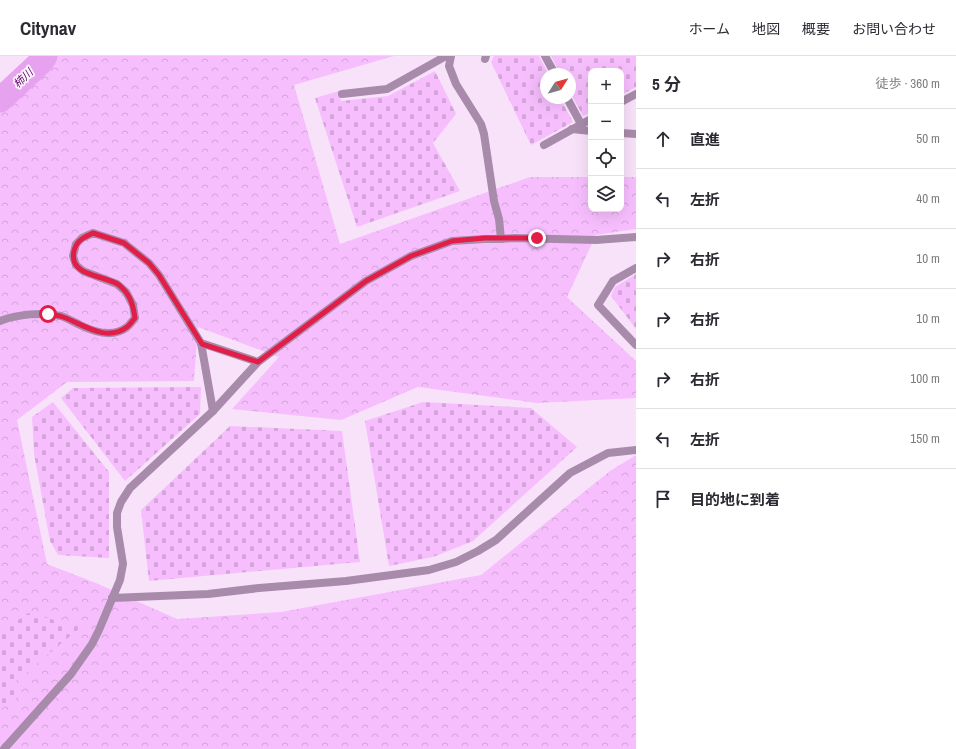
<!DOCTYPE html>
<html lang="ja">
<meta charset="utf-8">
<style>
:root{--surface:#fff;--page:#f7f7f7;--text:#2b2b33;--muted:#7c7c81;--line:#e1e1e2}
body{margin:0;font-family:"Archivo Narrow","Noto Sans JP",sans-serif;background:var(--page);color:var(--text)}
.controls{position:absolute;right:12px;top:12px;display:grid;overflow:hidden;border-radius:8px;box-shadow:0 4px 16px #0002}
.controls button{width:36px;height:36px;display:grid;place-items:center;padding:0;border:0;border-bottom:1px solid var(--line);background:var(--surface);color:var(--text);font:20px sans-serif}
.compass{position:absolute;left:540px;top:12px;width:36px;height:36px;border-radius:50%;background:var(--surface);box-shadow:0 4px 16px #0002;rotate:53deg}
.stop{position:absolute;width:12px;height:12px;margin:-9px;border:3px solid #e11d48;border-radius:50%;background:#fff}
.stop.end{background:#e11d48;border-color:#fff;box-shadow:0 1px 4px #0008}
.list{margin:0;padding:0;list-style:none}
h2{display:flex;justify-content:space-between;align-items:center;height:52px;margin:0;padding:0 16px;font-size:17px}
h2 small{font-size:13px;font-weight:400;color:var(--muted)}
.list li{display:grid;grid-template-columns:26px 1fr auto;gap:12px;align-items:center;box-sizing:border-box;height:60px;padding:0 16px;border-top:1px solid var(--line)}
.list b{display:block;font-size:15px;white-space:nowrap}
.list em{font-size:13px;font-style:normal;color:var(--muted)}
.icon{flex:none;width:22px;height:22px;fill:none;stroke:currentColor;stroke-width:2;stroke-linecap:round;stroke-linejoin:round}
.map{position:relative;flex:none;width:636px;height:693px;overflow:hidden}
header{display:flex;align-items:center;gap:24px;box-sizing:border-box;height:56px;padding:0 20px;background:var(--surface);border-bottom:1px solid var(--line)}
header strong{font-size:19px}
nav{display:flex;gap:22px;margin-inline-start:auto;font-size:14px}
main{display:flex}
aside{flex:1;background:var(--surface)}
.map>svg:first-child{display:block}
</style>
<header>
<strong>Citynav</strong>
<nav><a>ホーム</a><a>地図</a><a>概要</a><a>お問い合わせ</a></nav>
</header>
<main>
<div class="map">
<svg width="636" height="693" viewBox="0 0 636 693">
<defs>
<pattern id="forest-crowns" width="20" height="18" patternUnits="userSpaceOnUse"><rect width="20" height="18" fill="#f7befe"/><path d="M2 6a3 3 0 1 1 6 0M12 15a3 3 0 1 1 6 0" fill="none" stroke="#d5a4db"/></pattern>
<pattern id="cemetery-stones" width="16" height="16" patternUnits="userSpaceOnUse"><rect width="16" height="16" fill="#f7befe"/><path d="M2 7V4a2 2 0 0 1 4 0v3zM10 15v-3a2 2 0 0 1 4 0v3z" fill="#d5a4db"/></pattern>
</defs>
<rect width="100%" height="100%" fill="#f8e2fa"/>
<polygon fill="url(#forest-crowns)" points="30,0 394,0 294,29 340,188 530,121 591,121 591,153 621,153 621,121 636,121 636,173 596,179 567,241 636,305 636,342 537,347 418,331 341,364 232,353 279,301 198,271 194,325 67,326 17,364 47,508 96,527 177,563 281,556 481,519 610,415 636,399 636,693 0,693 0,28"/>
<g fill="url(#cemetery-stones)">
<polygon points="494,0 539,0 548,18 546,18 546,42 560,42 573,66 531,89 491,6"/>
<polygon points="551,0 636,0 636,31 621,39 621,15 591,15 591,56 583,60 570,36 570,18 561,18"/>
<polygon points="435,15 456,58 433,87 460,135 357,171 315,42 339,35 341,45 388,40"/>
<polygon points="636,218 636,273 611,240 615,231"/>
<polygon points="201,331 200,358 125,425 61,342 73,332"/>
<polygon points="53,346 109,416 109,502 58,499 50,485 34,398 32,361"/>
<polygon points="423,346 531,352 577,391 473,485 433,501 389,510 365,365"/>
<polygon points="230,370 342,375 360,506 149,525 141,454"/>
<polygon points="28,557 81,571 11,629 18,641 0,654 0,577"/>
</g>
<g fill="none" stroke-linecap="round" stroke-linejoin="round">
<polyline stroke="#e6a2ee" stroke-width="25" points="0,44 42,5 45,0"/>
<g stroke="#a88bab" stroke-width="8">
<polyline points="451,0 449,10 456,28 481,68 484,78 494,145 499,163 501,183 514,182 596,184 636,181"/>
<polyline points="545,0 555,18"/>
<polyline points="485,3 486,0"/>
<polyline points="567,42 581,68"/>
<polyline points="621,46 636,38"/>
<polyline points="572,73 591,75"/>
<polyline points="621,77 636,78"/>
<polyline points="544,89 591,63"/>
<polyline points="636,212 613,225 598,249 636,289"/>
</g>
<g stroke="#a88bab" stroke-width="8">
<polyline points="342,38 387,33 446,0"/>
<path d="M0 265C18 258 42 256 61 260 67 262 74 266 80 269 94 276 113 282 127 271 130 269 133 264 135 262L133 249 126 236 117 228 83 215 76 209 73 200 76 188 82 182 93 177 124 187 149 207 159 219 201 287 213 355"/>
<polyline points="201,287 258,306"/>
<polyline points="112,542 208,538 259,532 346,525 429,514 456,506 478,495 496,484 570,417 608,397 636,394"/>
<polyline points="4,693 71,618 92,588 99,574 120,524 123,508 117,471 117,457 121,446 130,432 213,355 258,306 366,225 411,200 452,185 485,183 501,183"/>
</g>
</g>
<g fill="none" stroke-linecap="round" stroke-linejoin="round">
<path stroke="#e11d48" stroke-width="5" d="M48 258C53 259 58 259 63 261 83 268 106 287 127 271 130 269 133 264 135 262 133 248 130 238 119 229 106 219 68 221 74 195 77 184 83 182 93 177L124 187 149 207 159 219 202 288 258 306 366 225 411 200 452 185 485 182H537"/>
</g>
<g text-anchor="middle" stroke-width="3.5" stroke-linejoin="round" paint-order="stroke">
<g font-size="11" font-style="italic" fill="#5e0768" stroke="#fdf4fe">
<text transform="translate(23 22) rotate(-44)" y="4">柿川</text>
</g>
</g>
</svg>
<div class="controls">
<button>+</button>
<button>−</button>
<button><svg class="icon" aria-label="locate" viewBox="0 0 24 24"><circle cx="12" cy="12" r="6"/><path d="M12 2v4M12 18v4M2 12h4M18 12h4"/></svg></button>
<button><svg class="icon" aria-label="layers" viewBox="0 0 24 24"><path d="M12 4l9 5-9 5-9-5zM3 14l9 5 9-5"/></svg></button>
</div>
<svg class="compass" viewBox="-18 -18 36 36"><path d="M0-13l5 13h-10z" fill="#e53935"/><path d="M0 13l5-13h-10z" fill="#7c7c81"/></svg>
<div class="stop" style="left:48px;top:258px"></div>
<div class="stop end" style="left:537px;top:182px"></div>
</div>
<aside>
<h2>5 分<small>徒歩 · 360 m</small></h2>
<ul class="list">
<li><svg class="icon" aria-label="ahead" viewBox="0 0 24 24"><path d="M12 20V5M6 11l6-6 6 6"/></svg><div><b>直進</b></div><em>50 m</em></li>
<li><svg class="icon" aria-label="left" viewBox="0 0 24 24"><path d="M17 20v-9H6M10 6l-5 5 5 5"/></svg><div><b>左折</b></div><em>40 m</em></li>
<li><svg class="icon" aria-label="right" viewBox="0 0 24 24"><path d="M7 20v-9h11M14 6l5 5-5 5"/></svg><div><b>右折</b></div><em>10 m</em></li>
<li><svg class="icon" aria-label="right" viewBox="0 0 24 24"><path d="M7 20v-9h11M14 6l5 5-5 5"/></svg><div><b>右折</b></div><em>10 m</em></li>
<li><svg class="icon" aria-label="right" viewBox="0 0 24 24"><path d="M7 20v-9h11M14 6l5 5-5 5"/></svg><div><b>右折</b></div><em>100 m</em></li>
<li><svg class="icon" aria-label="left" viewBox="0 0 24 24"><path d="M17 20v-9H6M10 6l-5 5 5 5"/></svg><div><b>左折</b></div><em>150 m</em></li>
<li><svg class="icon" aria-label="arrive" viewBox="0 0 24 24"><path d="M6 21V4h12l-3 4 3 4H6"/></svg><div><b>目的地に到着</b></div></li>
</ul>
</aside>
</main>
